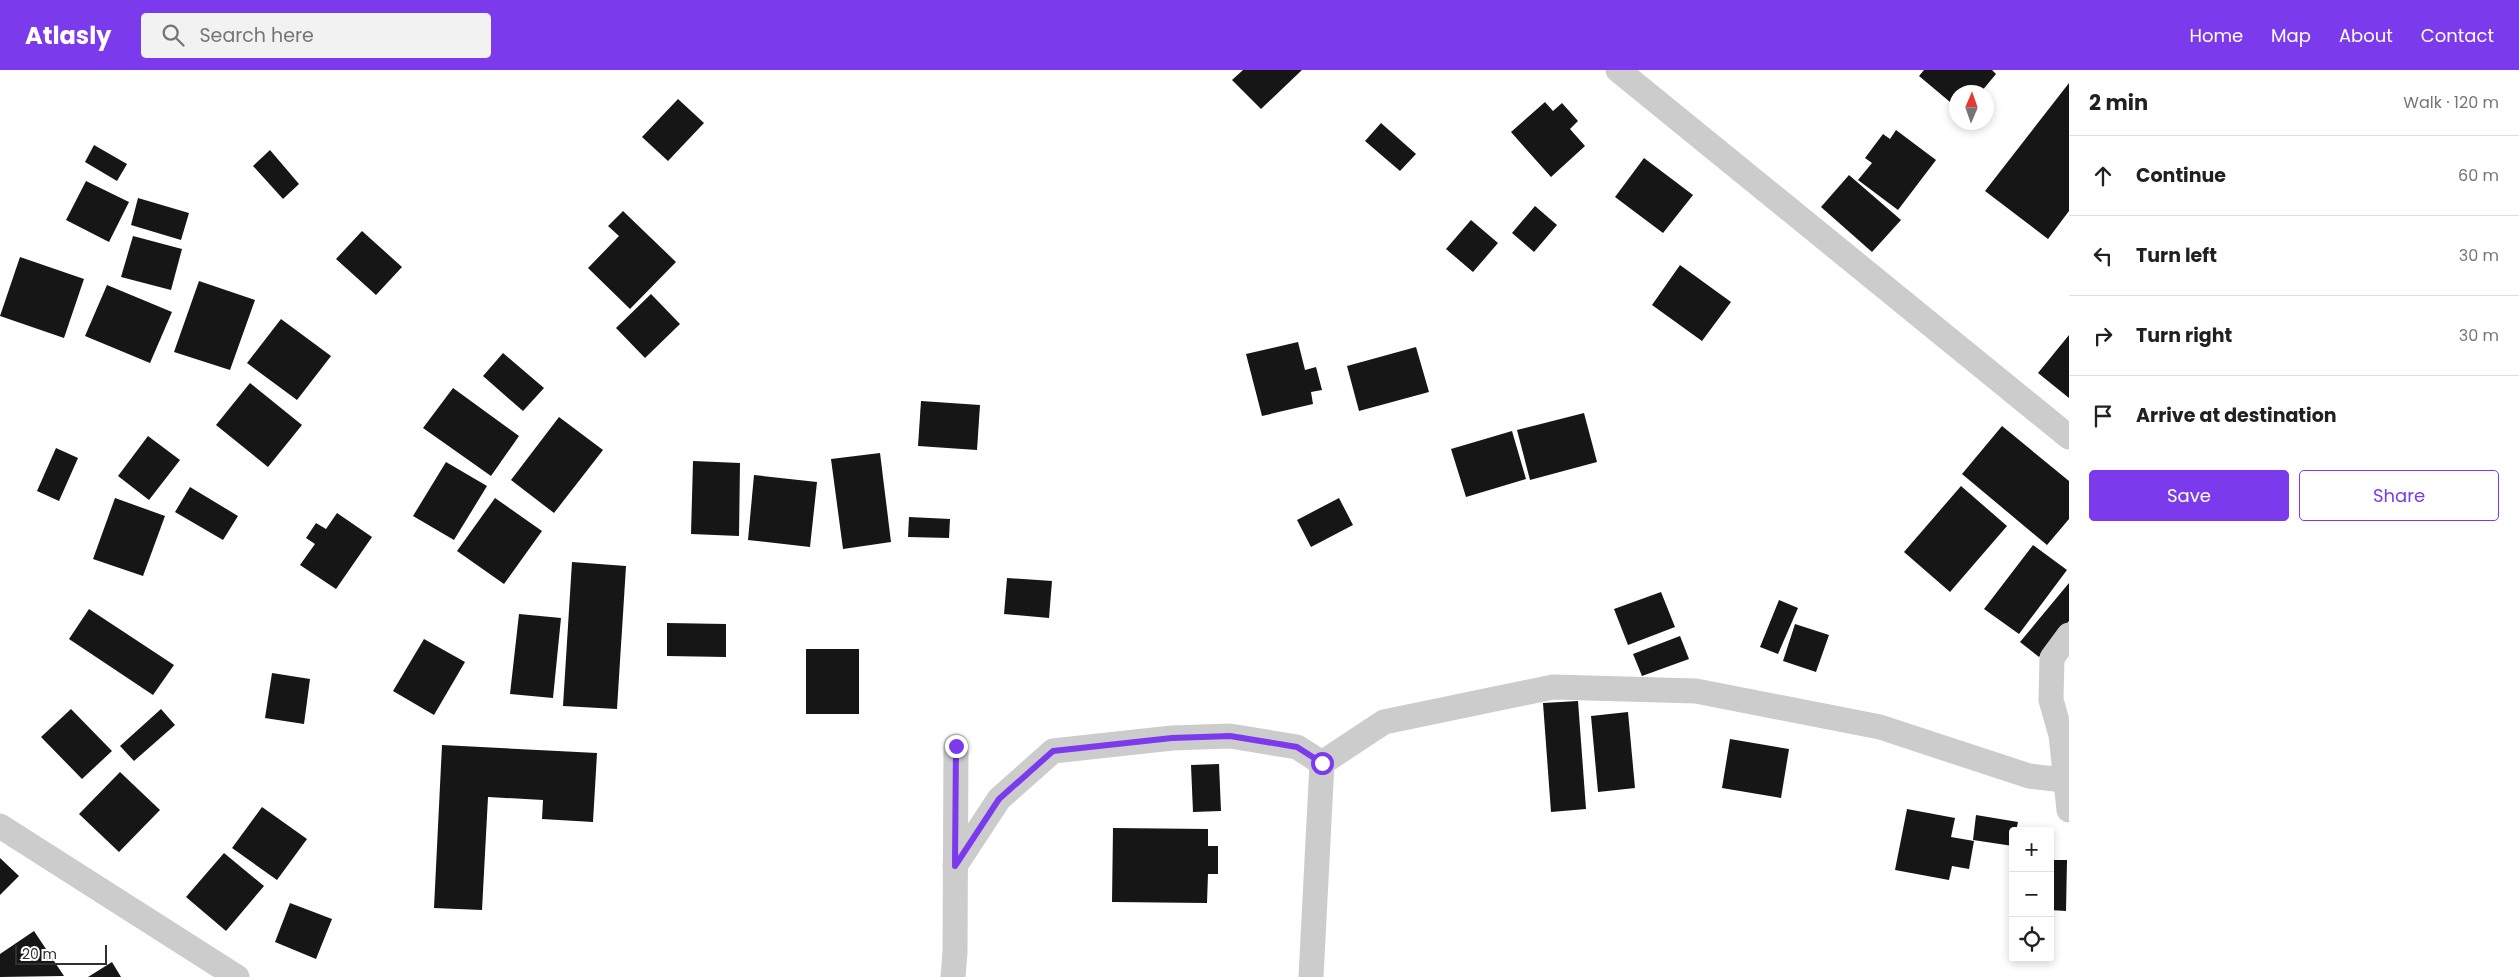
<!DOCTYPE html>
<meta charset="utf-8">
<style>
:root{--surface:#fff;--page:#f2f2f2;--text:#202124;--muted:#757577;--line:#e0e0e0;--accent:#7c3aed}
body{margin:0;font-family:Poppins,sans-serif;background:var(--page);color:var(--text)}
.controls{position:absolute;right:15px;bottom:15px;display:grid;overflow:hidden;border-radius:5px;box-shadow:0 2px 8px #0003}
.controls button{width:45px;height:45px;display:grid;place-items:center;padding:0;border:0;border-bottom:1px solid var(--line);background:var(--surface);color:var(--text);font:25px sans-serif}
.compass{position:absolute;left:1949px;top:15px;width:45px;height:45px;border-radius:50%;background:var(--surface);box-shadow:0 2px 8px #0003;rotate:2deg}
.scale{position:absolute;left:15px;bottom:12px;width:92px;box-sizing:border-box;padding-left:5px;border:2px solid #2f2f2f;border-top:0;font-size:14px;line-height:18px;white-space:nowrap;color:#2f2f2f;-webkit-text-stroke:4px #fff;paint-order:stroke}
.stop{position:absolute;width:15px;height:15px;margin:-11px;border:4px solid #7c3aed;border-radius:50%;background:#fff}
.stop.end{background:#7c3aed;border-color:#fff;box-shadow:0 1px 5px #0008}
.list{margin:0;padding:0;list-style:none}
h2{display:flex;justify-content:space-between;align-items:center;height:65px;margin:0;padding:0 20px;font-size:21px}
h2 small{font-size:16px;font-weight:400;color:var(--muted)}
.list li{display:grid;grid-template-columns:32px 1fr auto;gap:15px;align-items:center;box-sizing:border-box;height:80px;padding:0 20px;border-top:1px solid var(--line)}
.list b{display:block;font-size:19px;white-space:nowrap}
.list em{font-size:16px;font-style:normal;color:var(--muted)}
.actions{display:flex;gap:10px;padding:15px 20px}
.actions a{flex:1;padding:11px 0;border:1px solid var(--accent);border-radius:5px;text-align:center;font-size:18px;color:var(--accent)}
.actions .main{background:var(--accent);color:#fff}
.icon{flex:none;width:28px;height:28px;fill:none;stroke:currentColor;stroke-width:2;stroke-linecap:round;stroke-linejoin:round}
.map{position:relative;flex:none;width:2069px;height:907px;overflow:hidden}
header{display:flex;align-items:center;gap:30px;box-sizing:border-box;height:70px;padding:0 25px;background:var(--accent);color:#fff}
header strong{font-size:24px}
nav{display:flex;gap:28px;margin-inline-start:auto;font-size:18px}
.search{width:350px;height:45px;background:var(--page);display:flex;align-items:center;gap:12px;box-sizing:border-box;padding:0 18px;border-radius:5px;color:var(--muted);font-size:19px}
main{display:flex}
aside{flex:1;background:var(--surface)}
.map>svg:first-child{display:block}
</style>
<header>
<strong>Atlasly</strong>
<div class="search"><svg class="icon" aria-label="search" viewBox="0 0 24 24"><circle cx="10" cy="10" r="6"/><path d="M15 15l6 6"/></svg>Search here</div>
<nav><a>Home</a><a>Map</a><a>About</a><a>Contact</a></nav>
</header>
<main>
<div class="map">
<svg width="2069" height="907" viewBox="0 0 2069 907">
<rect width="100%" height="100%" fill="#fff"/>
<g fill="#161616">
<polygon points="1243,0 1302,0 1261,39 1232,10"/>
<polygon points="1924,0 1992,0 1996,4 1981,22 1956,22 1956,37 1919,6"/>
<polygon points="2069,13 2069,141 2048,169 1985,121"/>
<polygon points="678,29 704,53 668,91 642,67"/>
<polygon points="1545,32 1553,41 1562,33 1578,51 1570,59 1585,76 1551,107 1511,62"/>
<polygon points="1381,53 1416,84 1400,101 1365,71"/>
<polygon points="1896,60 1936,90 1898,140 1858,110 1872,93 1865,88 1883,64 1890,69"/>
<polygon points="94,75 127,94 117,111 85,92"/>
<polygon points="270,80 299,114 283,129 253,96"/>
<polygon points="1644,88 1693,125 1663,163 1615,127"/>
<polygon points="1849,105 1901,150 1872,182 1821,137"/>
<polygon points="86,111 129,132 109,172 66,150"/>
<polygon points="138,128 189,143 181,170 131,155"/>
<polygon points="1535,136 1557,155 1534,182 1512,163"/>
<polygon points="623,141 676,192 630,239 588,198 619,166 608,156"/>
<polygon points="1471,150 1498,173 1473,202 1446,179"/>
<polygon points="362,161 402,197 376,225 336,189"/>
<polygon points="133,166 182,179 171,220 121,207"/>
<polygon points="20,187 84,209 64,268 0,246"/>
<polygon points="1680,195 1731,232 1702,271 1652,235"/>
<polygon points="199,211 255,230 230,300 174,282"/>
<polygon points="107,215 172,242 150,293 85,266"/>
<polygon points="651,224 680,254 645,288 616,258"/>
<polygon points="281,249 331,286 297,330 247,293"/>
<polygon points="2069,265 2069,328 2038,303"/>
<polygon points="1298,272 1305,300 1316,297 1322,320 1311,322 1313,334 1262,346 1246,284"/>
<polygon points="1416,277 1429,322 1359,341 1347,296"/>
<polygon points="503,283 544,318 523,341 483,306"/>
<polygon points="250,313 302,355 268,397 216,355"/>
<polygon points="453,318 519,366 491,406 423,358"/>
<polygon points="921,331 980,335 977,380 918,376"/>
<polygon points="1584,343 1597,392 1530,410 1517,360"/>
<polygon points="559,347 603,380 554,443 511,410"/>
<polygon points="2002,356 2069,411 2069,449 2047,475 1962,404"/>
<polygon points="1512,361 1526,409 1466,427 1451,379"/>
<polygon points="148,366 180,390 149,430 118,406"/>
<polygon points="56,378 78,388 59,431 37,421"/>
<polygon points="880,383 891,472 843,479 831,389"/>
<polygon points="693,391 740,393 739,466 691,464"/>
<polygon points="446,392 487,416 454,470 413,446"/>
<polygon points="754,405 817,412 810,477 748,470"/>
<polygon points="1961,416 2007,456 1950,522 1904,482"/>
<polygon points="190,417 238,446 223,470 175,442"/>
<polygon points="115,428 165,446 143,506 93,489"/>
<polygon points="495,428 542,461 504,514 457,481"/>
<polygon points="1339,428 1353,455 1311,477 1297,450"/>
<polygon points="337,443 372,467 336,519 300,495 315,474 306,468 316,453 326,459"/>
<polygon points="909,447 950,449 949,468 908,467"/>
<polygon points="2033,475 2067,500 2019,564 1984,539"/>
<polygon points="572,492 626,496 617,639 563,636"/>
<polygon points="1007,508 1052,511 1049,548 1004,544"/>
<polygon points="2069,513 2069,551 2039,587 2020,572"/>
<polygon points="1661,522 1675,557 1628,575 1614,539"/>
<polygon points="1779,530 1798,538 1778,584 1760,577"/>
<polygon points="89,539 174,595 153,625 69,569"/>
<polygon points="519,544 561,548 553,628 510,624"/>
<polygon points="667,553 726,554 726,587 667,586"/>
<polygon points="1795,554 1829,565 1816,602 1783,591"/>
<polygon points="1680,566 1689,589 1642,606 1633,584"/>
<polygon points="424,569 465,592 434,645 393,621"/>
<rect x="806" y="579" width="53" height="65"/>
<polygon points="272,603 310,609 304,654 265,648"/>
<polygon points="1578,631 1586,739 1551,742 1543,633"/>
<polygon points="71,639 112,681 82,709 41,667"/>
<polygon points="161,639 175,655 134,691 120,676"/>
<polygon points="1628,642 1635,718 1598,722 1591,646"/>
<polygon points="1730,669 1789,679 1781,728 1722,718"/>
<polygon points="442,675 597,683 593,752 542,749 543,730 488,727 482,840 434,838"/>
<polygon points="1219,694 1221,741 1193,742 1191,695"/>
<polygon points="120,702 160,740 119,782 79,744"/>
<polygon points="262,737 307,769 277,810 232,778"/>
<polygon points="1907,739 1955,748 1951,767 1974,771 1969,799 1952,796 1949,810 1895,800"/>
<polygon points="1976,745 2018,752 2016,761 2013,761 2013,776 1973,770"/>
<polygon points="1113,758 1208,759 1208,776 1218,776 1218,804 1208,804 1207,833 1112,832"/>
<polygon points="224,783 264,816 226,861 186,827"/>
<polygon points="0,788 19,806 0,825"/>
<polygon points="2050,790 2067,790 2066,841 2050,840"/>
<polygon points="290,833 332,849 316,889 275,872"/>
<polygon points="34,861 64,906 0,907 0,884"/>
<polygon points="112,892 121,907 88,907"/>
</g>
<g fill="none" stroke-linecap="round" stroke-linejoin="round">
<g stroke="#ccc" stroke-width="25">
<polyline points="1618,0 2069,367"/>
<polyline points="2069,565 2052,588 2051,630 2061,665 2069,740"/>
<polyline points="1322,693 1384,652 1553,617 1696,621 1880,657 2029,706 2064,710"/>
<polyline points="0,756 237,907"/>
<polyline points="955,796 999,729 1053,681 1172,668 1230,666 1297,677 1322,693 1311,907"/>
<polyline points="953,907 955,882 956,676"/>
</g>
</g>
<g fill="none" stroke-linecap="round" stroke-linejoin="round">
<polyline stroke="#7c3aed" stroke-width="6" points="956,676 955,796 999,729 1053,681 1172,668 1230,666 1297,677 1322,693"/>
</g>
</svg>
<div class="controls">
<button>+</button>
<button>−</button>
<button><svg class="icon" aria-label="locate" viewBox="0 0 24 24"><circle cx="12" cy="12" r="6"/><path d="M12 2v4M12 18v4M2 12h4M18 12h4"/></svg></button>
</div>
<svg class="compass" viewBox="-18 -18 36 36"><path d="M0-13l5 13h-10z" fill="#e53935"/><path d="M0 13l5-13h-10z" fill="#757577"/></svg>
<div class="scale">20 m</div>
<div class="stop" style="left:1322px;top:693px"></div>
<div class="stop end" style="left:956px;top:676px"></div>
</div>
<aside>
<h2>2 min<small>Walk · 120 m</small></h2>
<ul class="list">
<li><svg class="icon" aria-label="ahead" viewBox="0 0 24 24"><path d="M12 20V5M6 11l6-6 6 6"/></svg><div><b>Continue</b></div><em>60 m</em></li>
<li><svg class="icon" aria-label="left" viewBox="0 0 24 24"><path d="M17 20v-9H6M10 6l-5 5 5 5"/></svg><div><b>Turn left</b></div><em>30 m</em></li>
<li><svg class="icon" aria-label="right" viewBox="0 0 24 24"><path d="M7 20v-9h11M14 6l5 5-5 5"/></svg><div><b>Turn right</b></div><em>30 m</em></li>
<li><svg class="icon" aria-label="arrive" viewBox="0 0 24 24"><path d="M6 21V4h12l-3 4 3 4H6"/></svg><div><b>Arrive at destination</b></div></li>
</ul>
<div class="actions"><a class="main">Save</a><a>Share</a></div>
</aside>
</main>
